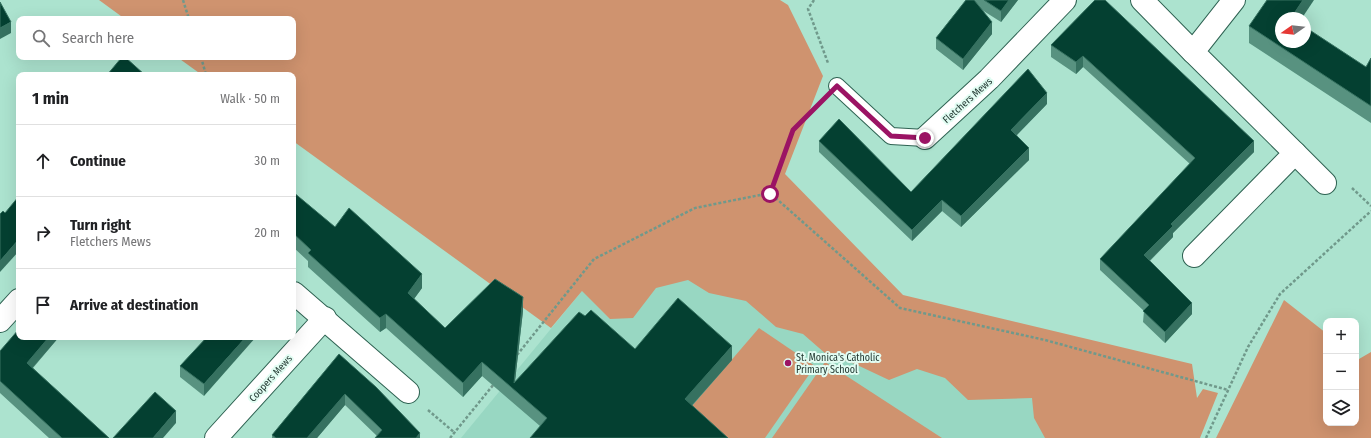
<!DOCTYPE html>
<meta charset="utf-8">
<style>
:root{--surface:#fff;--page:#f2f2f2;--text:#202124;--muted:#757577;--line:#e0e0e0}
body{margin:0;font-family:"Fira Sans Condensed",sans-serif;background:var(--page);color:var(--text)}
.controls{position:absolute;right:12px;bottom:12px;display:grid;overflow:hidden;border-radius:8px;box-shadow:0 4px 16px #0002}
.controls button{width:36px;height:36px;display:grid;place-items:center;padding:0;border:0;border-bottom:1px solid var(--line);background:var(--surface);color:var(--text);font:20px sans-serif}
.compass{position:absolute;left:1275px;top:12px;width:36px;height:36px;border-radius:50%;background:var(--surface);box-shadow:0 4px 16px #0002;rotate:256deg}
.stop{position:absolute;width:12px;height:12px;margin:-9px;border:3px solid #9b1364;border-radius:50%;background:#fff}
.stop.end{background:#9b1364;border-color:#fff;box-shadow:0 1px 4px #0008}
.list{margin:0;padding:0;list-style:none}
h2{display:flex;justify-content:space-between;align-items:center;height:52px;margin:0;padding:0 16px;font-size:17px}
h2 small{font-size:13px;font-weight:400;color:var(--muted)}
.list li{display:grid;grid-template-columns:26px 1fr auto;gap:12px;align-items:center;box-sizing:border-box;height:72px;padding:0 16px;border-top:1px solid var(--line)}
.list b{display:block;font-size:15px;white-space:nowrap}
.list p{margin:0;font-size:13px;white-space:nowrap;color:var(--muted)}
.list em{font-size:13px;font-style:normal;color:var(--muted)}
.icon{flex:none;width:22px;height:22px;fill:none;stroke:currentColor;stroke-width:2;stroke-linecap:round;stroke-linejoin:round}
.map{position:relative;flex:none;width:1371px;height:438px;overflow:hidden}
.search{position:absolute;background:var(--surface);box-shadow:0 4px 16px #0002;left:16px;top:16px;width:280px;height:44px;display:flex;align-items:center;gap:10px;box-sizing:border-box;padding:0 14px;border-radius:8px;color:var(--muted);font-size:15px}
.panel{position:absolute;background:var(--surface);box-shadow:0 4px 16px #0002;left:16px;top:72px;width:280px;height:268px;border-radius:8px}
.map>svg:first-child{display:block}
</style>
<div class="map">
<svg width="1371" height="438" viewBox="0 0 1371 438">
<rect width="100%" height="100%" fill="#ace3cf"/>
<polygon fill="#98d7c2" points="774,246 1189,438 461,438 605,263"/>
<g fill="#cf936f">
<polygon points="99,0 780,0 788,5 823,76 785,174 903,295 1192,364 1197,398 1203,389 1218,393 1200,438 1045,438 1034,418 1032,398 968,400 945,378 917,369 889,380 855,364 826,354 803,334 776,327 746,301 709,293 688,280 656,288 633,318 610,319 582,291 551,328 293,141 293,75 202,75 177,57 293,57 293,19 125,19"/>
<polygon points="1284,300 1326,333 1326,423 1356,423 1356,357 1359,359 1371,352 1371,438 1216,438"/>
<polygon points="759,328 815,366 765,438 712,438 685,414"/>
<polygon points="825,362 942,438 772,438"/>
</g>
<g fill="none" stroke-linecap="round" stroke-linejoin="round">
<defs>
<polyline id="service" points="837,86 891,136 925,138"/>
<g id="minor">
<polyline points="1142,0 1193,52"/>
<polyline points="925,138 989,79 1065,0"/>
<polyline points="1295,153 1325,183"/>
<polyline points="1194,256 1295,153 1193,52 1234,0"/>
<polyline points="294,293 408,392"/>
<polyline points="0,321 19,300"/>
<polyline points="216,438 325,318"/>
</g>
</defs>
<use href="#service" stroke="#2e6252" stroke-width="18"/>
<use href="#minor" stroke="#2e6252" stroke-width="24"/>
<g stroke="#70998b" stroke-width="2.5" stroke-dasharray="3 2" stroke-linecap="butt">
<polyline points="183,0 189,19"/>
<polyline points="814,0 808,9 828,63"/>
<polyline points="201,57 206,75"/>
<polyline points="1352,188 1371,206"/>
<polyline points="770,193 793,130 820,103"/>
<polyline points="517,355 594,259 695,208 770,193 900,308 1045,340 1228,390"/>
<polyline points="428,410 455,433"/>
<polyline points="450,438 494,384"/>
<polyline points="1206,438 1248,347 1280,294 1371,211"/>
</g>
<use href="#service" stroke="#fff" stroke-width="16"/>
<use href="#minor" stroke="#fff" stroke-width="22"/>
</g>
<g fill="#589280">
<polygon points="966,0 1018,0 1001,22 982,10 992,34 963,70 936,49 936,38"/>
<polygon points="1095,0 1254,152 1173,233 1173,237 1150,261 1192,314 1165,343 1143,322 1144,311 1100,270 1100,259 1190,164 1083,67 1076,74 1051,57 1051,45"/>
<polygon points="1281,18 1366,67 1371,58 1371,123 1249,43 1249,26"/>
<polygon points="1047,104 1017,135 1029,160 961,227 942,211 912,241 819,152 819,141 911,192"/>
<polygon points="293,192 335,227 422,288 414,299 445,328 523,311 515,381 585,316 635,349 732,360 692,406 540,426 482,376 463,397 386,328 380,332 308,267 308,261 293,247"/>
<polygon points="59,337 33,368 109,438 49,438 0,393 0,351"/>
<polygon points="207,337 204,396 180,377 180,366"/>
<polygon points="339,354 420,438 377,436 345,405 317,438 272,438 272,435"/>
</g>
<g fill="#367160">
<polygon points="1009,0 1018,0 1001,22 1001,11"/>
<polygon points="1303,0 1314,0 1302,18 1291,18"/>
<polygon points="11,22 11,33 0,39 0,28"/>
<polygon points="992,22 992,34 963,70 963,59"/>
<polygon points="1083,56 1083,67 1076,74 1076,62"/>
<polygon points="1047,93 1047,104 1011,141 1011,130"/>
<polygon points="1254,141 1254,152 1173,233 1173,237 1144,266 1144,255 1171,224"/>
<polygon points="1029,148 1029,160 961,227 961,216"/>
<polygon points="942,200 942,211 912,241 912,230"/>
<polygon points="19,239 19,251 0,272 0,261"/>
<polygon points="422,274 422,288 408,307 408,293"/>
<polygon points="523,297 523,311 514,390 514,383"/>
<polygon points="1192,303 1192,314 1165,343 1165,332"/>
<polygon points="386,314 386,328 380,332 380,318"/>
<polygon points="49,337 59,337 27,374 27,363"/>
<polygon points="246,337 256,337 204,396 204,384"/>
<polygon points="732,346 732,360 685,413 685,399"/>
<polygon points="482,362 482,376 463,397 463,383"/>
<polygon points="345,394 345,405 317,438 307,438"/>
<polygon points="176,411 176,423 163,438 153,438"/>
<polygon points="420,433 420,438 416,438"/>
</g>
<g fill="#044031" stroke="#367160">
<polygon points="966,0 974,0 992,22 963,59 936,38"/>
<polygon points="984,0 1009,0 1001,11"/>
<polygon points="1095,0 1105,0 1254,141 1171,224 1173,226 1144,255 1192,303 1165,332 1143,311 1149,305 1100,259 1195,158 1083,56 1076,62 1051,45"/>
<polygon points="1267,0 1303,0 1291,18 1281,18 1281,42 1305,42 1305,27 1366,67 1371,58 1371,106 1249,26"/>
<polygon points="0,2 11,22 0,28"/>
<polygon points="122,57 125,57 145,75 107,75"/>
<polygon points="1028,69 1047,93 1011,130 1029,148 961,216 942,200 912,230 819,141 839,119 911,192"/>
<polygon points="293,192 335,227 349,208 422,274 408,293 445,328 495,279 523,297 514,383 579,312 585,316 591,310 635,349 678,298 732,346 685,399 728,438 530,438 547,418 482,362 463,383 386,314 380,318 308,253 311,250 293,233"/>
<polygon points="19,196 19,239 0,261 0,214 3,211 5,213"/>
<polygon points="19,329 19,337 49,337 27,363 109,438 62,438 0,381 0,351"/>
<polygon points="207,337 246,337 204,384 180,366"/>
<polygon points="339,354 376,387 420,433 416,438 375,438 382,430 345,394 307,438 276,438 272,435"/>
<polygon points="155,392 176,411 153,438 113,438"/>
</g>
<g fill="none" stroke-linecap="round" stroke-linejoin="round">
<polyline stroke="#9b1364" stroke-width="5" points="770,194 793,130 837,86 891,136 925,138"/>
</g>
<circle fill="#9b1364" stroke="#e2fdf3" stroke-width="1.5" cx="788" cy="363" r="4"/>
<g text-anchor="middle" stroke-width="4" stroke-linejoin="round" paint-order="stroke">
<g font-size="10" fill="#1d332c" stroke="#e2fdf3">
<text transform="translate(967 100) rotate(-42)" y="4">Fletchers Mews</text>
<text transform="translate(270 378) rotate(-48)" y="4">Coopers Mews</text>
</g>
<g font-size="10" fill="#1d332c" stroke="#e2fdf3" text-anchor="start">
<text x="796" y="361">St. Monica's Catholic<tspan x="796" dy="12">Primary School</tspan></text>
</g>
</g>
</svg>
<div class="controls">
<button>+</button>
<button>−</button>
<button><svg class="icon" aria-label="layers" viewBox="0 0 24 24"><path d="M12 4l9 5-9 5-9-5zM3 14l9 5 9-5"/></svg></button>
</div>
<svg class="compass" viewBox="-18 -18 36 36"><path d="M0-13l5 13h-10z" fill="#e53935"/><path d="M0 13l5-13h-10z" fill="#757577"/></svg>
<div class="stop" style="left:770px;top:194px"></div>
<div class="stop end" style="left:925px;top:138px"></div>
<div class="search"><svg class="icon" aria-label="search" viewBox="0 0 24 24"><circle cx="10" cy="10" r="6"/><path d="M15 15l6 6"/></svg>Search here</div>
<section class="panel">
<h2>1 min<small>Walk · 50 m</small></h2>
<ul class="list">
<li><svg class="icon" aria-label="ahead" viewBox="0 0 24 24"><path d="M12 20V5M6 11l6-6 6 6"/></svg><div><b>Continue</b></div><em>30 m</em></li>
<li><svg class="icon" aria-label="right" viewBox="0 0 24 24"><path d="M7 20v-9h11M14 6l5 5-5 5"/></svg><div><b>Turn right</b><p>Fletchers Mews</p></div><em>20 m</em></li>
<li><svg class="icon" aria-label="arrive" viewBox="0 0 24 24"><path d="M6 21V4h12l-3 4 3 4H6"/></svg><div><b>Arrive at destination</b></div></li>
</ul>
</section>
</div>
